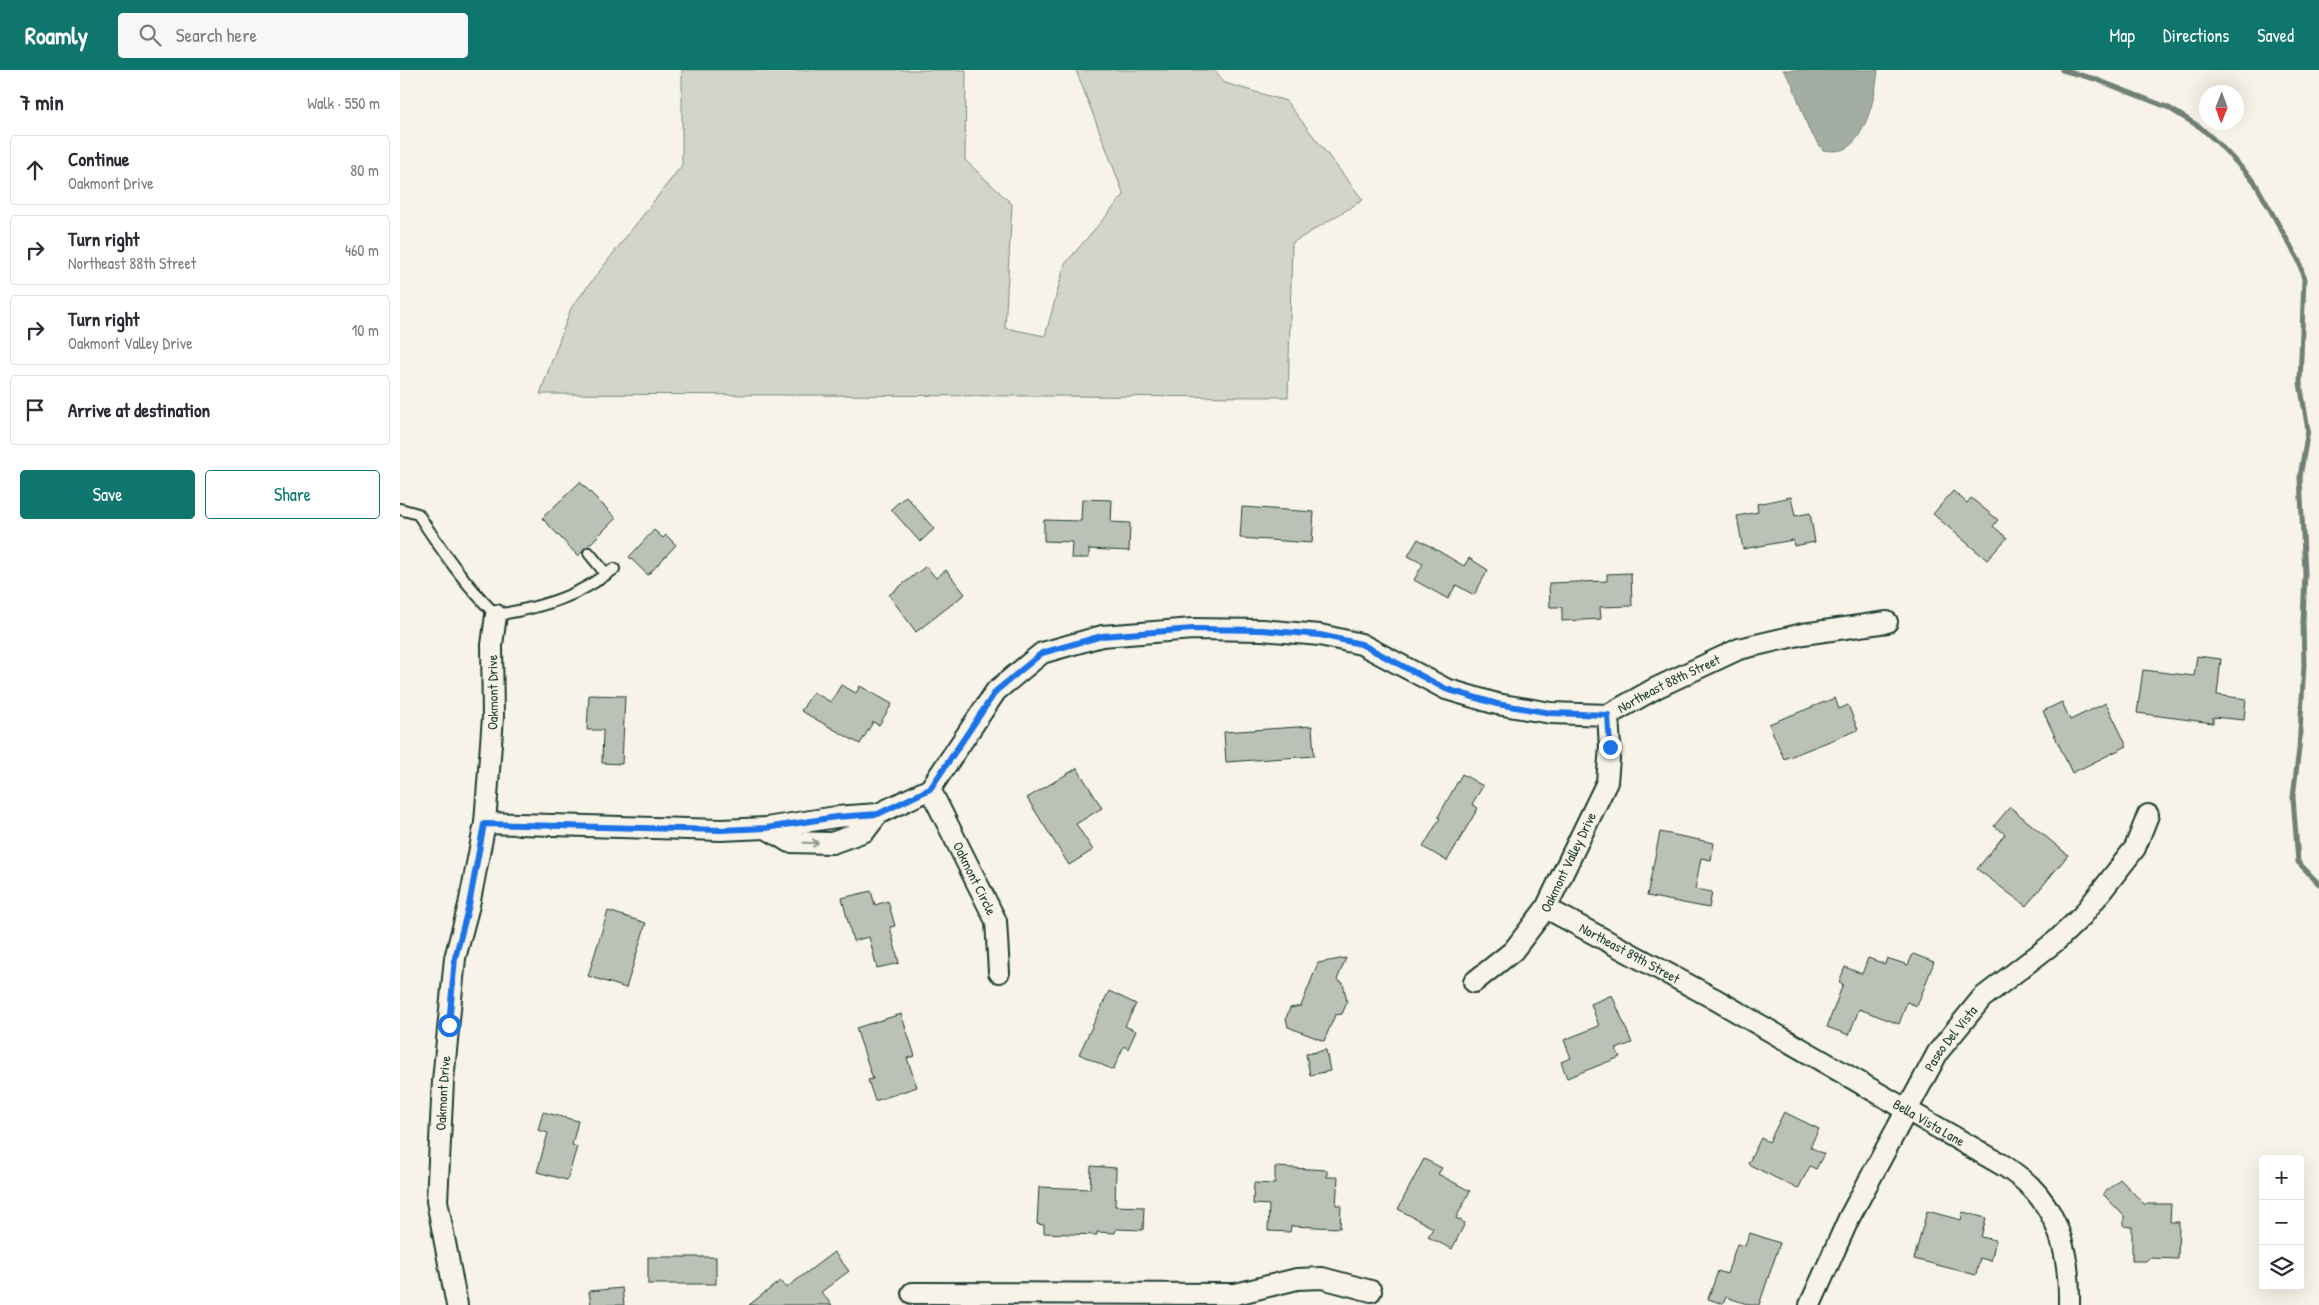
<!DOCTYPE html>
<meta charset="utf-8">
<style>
:root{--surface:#fff;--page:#f7f7f7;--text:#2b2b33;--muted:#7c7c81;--line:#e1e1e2;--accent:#0f766e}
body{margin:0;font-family:"Patrick Hand",sans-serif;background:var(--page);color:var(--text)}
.controls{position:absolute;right:15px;bottom:15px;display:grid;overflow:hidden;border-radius:5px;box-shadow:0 5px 20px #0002}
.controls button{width:45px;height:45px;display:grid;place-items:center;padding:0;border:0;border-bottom:1px solid var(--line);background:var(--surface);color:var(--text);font:25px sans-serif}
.compass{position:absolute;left:1799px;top:15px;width:45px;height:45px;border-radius:50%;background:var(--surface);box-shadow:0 5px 20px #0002;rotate:181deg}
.stop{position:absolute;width:15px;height:15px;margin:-11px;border:4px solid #1a73e8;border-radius:50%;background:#fff}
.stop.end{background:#1a73e8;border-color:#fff;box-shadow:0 1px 5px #0008}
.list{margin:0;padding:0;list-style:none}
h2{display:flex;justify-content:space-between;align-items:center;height:65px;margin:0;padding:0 20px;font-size:21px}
h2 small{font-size:16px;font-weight:400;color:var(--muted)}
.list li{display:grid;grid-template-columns:32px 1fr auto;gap:15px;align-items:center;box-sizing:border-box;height:70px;margin:0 10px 10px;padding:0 10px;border:1px solid var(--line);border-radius:5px}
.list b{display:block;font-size:19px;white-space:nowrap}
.list p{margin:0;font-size:16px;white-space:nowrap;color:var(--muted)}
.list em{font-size:16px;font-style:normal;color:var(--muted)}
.actions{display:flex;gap:10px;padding:15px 20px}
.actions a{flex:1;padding:11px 0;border:1px solid var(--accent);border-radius:5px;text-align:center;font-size:18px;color:var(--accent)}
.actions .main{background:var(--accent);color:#fff}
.icon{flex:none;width:28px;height:28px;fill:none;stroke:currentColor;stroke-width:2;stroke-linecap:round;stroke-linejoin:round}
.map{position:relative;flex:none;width:1919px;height:1235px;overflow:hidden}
header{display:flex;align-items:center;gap:30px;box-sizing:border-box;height:70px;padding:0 25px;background:var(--accent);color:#fff}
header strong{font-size:24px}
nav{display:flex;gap:28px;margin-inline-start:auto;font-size:18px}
.search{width:350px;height:45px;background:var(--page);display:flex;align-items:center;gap:12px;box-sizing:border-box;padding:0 18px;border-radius:5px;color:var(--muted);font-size:19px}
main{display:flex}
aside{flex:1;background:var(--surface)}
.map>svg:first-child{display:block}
</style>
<header>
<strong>Roamly</strong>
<div class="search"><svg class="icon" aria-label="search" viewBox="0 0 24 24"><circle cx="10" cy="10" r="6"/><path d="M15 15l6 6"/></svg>Search here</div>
<nav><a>Map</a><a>Directions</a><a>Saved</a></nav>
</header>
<main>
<aside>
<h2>7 min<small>Walk · 550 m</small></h2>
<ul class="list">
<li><svg class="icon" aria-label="ahead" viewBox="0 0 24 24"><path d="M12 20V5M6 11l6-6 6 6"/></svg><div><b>Continue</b><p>Oakmont Drive</p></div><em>80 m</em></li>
<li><svg class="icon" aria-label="right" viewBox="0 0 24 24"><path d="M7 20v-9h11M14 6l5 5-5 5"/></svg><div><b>Turn right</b><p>Northeast 88th Street</p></div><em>460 m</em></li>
<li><svg class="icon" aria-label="right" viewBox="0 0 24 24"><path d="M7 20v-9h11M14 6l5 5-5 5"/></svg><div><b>Turn right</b><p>Oakmont Valley Drive</p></div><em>10 m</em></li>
<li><svg class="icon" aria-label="arrive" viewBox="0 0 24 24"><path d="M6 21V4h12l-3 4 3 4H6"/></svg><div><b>Arrive at destination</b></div></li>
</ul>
<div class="actions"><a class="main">Save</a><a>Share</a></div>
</aside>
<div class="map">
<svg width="1919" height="1235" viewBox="0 0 1919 1235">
<rect width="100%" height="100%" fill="#f7f3e8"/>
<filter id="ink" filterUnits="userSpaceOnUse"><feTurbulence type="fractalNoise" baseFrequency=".02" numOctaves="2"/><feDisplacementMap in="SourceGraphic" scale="10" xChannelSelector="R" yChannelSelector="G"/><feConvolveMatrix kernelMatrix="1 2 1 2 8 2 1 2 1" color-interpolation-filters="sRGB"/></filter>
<g filter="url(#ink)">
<polygon fill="#d3d5ca" stroke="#79897f" points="282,0 566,0 565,90 612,134 605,258 645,266 665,194 724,125 676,0 815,0 825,13 886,31 963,130 892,173 888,327 140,324 171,238 282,95"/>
<path fill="#a4ada3" stroke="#6f8077" d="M1383 0H1478C1476 22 1467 67 1446 78 1438 82 1431 81 1423 80L1409 60 1392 13Z"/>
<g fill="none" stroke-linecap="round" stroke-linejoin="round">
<polyline stroke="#6f8077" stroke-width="5" points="1662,0 1695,9 1767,37 1800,57 1819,74 1854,111 1899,191 1904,209 1900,313 1908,360 1900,407 1905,503 1903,552 1904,595 1899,679 1893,727 1898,792 1919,814"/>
</g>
<g fill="#bbc1b6" stroke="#1f3d34">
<polygon points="180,412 216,448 178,486 142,448"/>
<polygon points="1553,421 1567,433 1571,428 1598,450 1593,456 1607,468 1587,490 1533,444"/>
<polygon points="506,426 534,459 520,472 491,439"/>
<polygon points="1391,427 1395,446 1410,443 1415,472 1394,476 1393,470 1343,479 1337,446 1358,442 1357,434"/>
<polygon points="682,429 712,430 711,452 730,453 729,481 689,479 689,488 671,488 672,472 644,471 644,450 681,451"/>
<polygon points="842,437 914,442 912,473 840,468"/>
<polygon points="254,460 263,468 266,465 276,475 248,505 229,487"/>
<polygon points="1018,469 1064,496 1069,488 1088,500 1074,525 1056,515 1048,529 1014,510 1023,494 1008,486"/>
<polygon points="526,496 536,508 546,500 565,524 516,562 489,525"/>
<polygon points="1231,503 1232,536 1200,537 1201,549 1162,551 1162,537 1150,537 1149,513 1207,511 1207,504"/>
<polygon points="1797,586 1821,589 1817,625 1846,629 1844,650 1813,647 1813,653 1737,643 1743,600 1794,606"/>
<polygon points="441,615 456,623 460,616 492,634 479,655 473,652 460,674 401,641 413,622 431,632"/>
<polygon points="189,625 225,626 222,694 202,693 203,660 187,660"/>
<polygon points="1435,628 1439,639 1448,635 1458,660 1384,689 1369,654"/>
<polygon points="1662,632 1670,650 1706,633 1727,676 1672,703 1643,641"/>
<polygon points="912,656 914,686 826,692 824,662"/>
<polygon points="677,698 702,738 676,754 693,780 669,795 627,728"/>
<polygon points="1062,704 1083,716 1072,734 1078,738 1047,791 1023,777 1040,748 1038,747"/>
<polygon points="1610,737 1668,785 1626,836 1577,799 1605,764 1594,756"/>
<polygon points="1260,762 1314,773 1311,790 1301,788 1295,819 1312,822 1309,838 1247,826"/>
<polygon points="471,821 475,835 488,831 495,856 490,857 499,893 477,898 469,867 453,871 442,828"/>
<polygon points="208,841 246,853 226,918 188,906"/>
<polygon points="1513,884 1534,892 1517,936 1507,932 1499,954 1459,939 1449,965 1427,957 1443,914 1439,912 1445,897 1462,904 1468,888 1485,894 1487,888 1508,895"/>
<polygon points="946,888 937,910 943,913 947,932 942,944 935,945 924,971 888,957 886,948 890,938 901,936 918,893"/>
<polygon points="709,921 736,934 725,956 736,961 728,979 724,976 713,1000 679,984"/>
<polygon points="1212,925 1232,973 1216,979 1220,987 1167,1008 1161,992 1171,988 1164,970 1199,956 1191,934"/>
<polygon points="501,944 515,986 507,988 517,1017 475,1031 468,1010 473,1009 456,958"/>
<polygon points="926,980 930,1001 910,1005 906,984"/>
<polygon points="143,1042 178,1051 172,1075 177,1077 167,1110 137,1102 148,1063 138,1060"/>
<polygon points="1384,1042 1419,1059 1410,1077 1424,1084 1416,1099 1410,1096 1398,1119 1348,1094 1361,1068 1369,1072"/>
<polygon points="1024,1089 1042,1098 1038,1104 1070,1121 1056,1148 1065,1153 1052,1179 1028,1167 1033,1158 998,1139"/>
<polygon points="691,1096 716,1098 715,1136 744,1137 743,1160 716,1159 715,1163 697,1162 697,1165 644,1163 644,1155 637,1154 639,1117 690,1119"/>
<polygon points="875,1097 927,1100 927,1107 938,1107 936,1135 941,1135 940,1158 891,1156 890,1162 868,1161 869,1135 853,1134 854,1113 875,1114"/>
<polygon points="1720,1109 1744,1134 1771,1134 1770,1152 1779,1152 1778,1189 1749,1188 1746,1191 1732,1191 1732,1157 1724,1156 1724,1146 1703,1124"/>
<polygon points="1527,1141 1561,1150 1563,1142 1586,1148 1581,1167 1596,1170 1591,1191 1580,1188 1576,1205 1514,1189"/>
<polygon points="1350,1163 1380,1173 1359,1235 1350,1235 1326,1227 1323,1234 1308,1229 1318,1201 1327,1204 1337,1174 1345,1176"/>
<polygon points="434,1182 449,1201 421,1222 432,1235 349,1235 380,1211 386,1218"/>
<rect x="248" y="1187" width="68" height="27"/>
<polygon points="222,1218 224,1235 191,1235 189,1221"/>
</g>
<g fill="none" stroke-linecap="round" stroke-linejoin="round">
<defs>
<g id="service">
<path d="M0 439 18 444C42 481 65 514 96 545 127 540 161 532 188 516 197 511 205 505 214 499"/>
<polyline points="189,483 206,504"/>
</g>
<g id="minor">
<path id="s1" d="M530 719 596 851 599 902"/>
<path id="s2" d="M85 753 321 760 366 758 436 747 478 744 530 719 596 621 642 583 702 566 793 559 862 560 920 565 961 574 1046 619 1097 634 1151 643 1208 645 1256 618 1339 579 1403 564 1487 552"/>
<polyline points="366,758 389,772 432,773 465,761 478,744"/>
<path id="s3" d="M1146 838 1313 928 1606 1097C1614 1103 1623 1109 1630 1116 1662 1148 1670 1192 1669 1235"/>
<path id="s4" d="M1074 912 1113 881 1146 838 1207 712 1210 677 1208 645"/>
<polyline points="512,1223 836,1224 897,1209 922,1208 971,1221"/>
<path id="s5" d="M57 1235 37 1131 43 1011 55 888 69 835 85 753 93 647 92 575 96 545"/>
<path id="s6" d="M1410 1235 1449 1148 1538 982 1582 928 1656 871 1682 846 1735 778 1748 745"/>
</g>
</defs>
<use href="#service" stroke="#1f3d34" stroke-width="14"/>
<use href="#minor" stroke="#1f3d34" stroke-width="24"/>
<use href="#service" stroke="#f7f3e8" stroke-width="10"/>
<use href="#minor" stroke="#f7f3e8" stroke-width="20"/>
</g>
<defs><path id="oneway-shaft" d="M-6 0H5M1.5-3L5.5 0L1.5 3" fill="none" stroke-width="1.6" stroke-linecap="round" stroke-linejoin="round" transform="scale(1.25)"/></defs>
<use stroke="#8b988e" href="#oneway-shaft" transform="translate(411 773) rotate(1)"/>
</g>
<g fill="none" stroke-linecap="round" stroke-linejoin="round" filter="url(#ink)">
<polyline stroke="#1a73e8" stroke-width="6" points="49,955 55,888 69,835 84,754 321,760 366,758 436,747 478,744 530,719 596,621 642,583 702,566 793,559 862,560 920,565 961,574 1046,619 1097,634 1151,643 1208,645 1210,677"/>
</g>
<g text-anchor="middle" stroke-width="5" stroke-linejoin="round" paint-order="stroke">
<g font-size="14" fill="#1f3d34" stroke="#f7f3e8">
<text dy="5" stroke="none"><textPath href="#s2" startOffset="1282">Northeast 88th Street</textPath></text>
<text dy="5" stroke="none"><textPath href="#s5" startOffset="619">Oakmont Drive</textPath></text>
<text dy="5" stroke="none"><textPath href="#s4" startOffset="155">Oakmont Valley Drive</textPath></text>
<text dy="5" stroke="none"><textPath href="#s1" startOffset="100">Oakmont Circle</textPath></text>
<text dy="5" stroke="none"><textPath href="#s3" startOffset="95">Northeast 89th Street</textPath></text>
<text dy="5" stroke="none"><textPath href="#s6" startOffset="302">Paseo Del Vista</textPath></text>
<text dy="5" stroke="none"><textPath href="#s5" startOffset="214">Oakmont Drive</textPath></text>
<text dy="5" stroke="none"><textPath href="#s3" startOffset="439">Bella Vista Lane</textPath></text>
</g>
</g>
</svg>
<div class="controls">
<button>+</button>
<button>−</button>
<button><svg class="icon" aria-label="layers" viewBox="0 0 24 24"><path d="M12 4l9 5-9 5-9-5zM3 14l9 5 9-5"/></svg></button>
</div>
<svg class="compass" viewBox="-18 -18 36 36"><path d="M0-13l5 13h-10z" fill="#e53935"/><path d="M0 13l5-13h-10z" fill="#7c7c81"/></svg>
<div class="stop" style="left:49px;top:955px"></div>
<div class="stop end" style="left:1210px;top:677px"></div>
</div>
</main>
